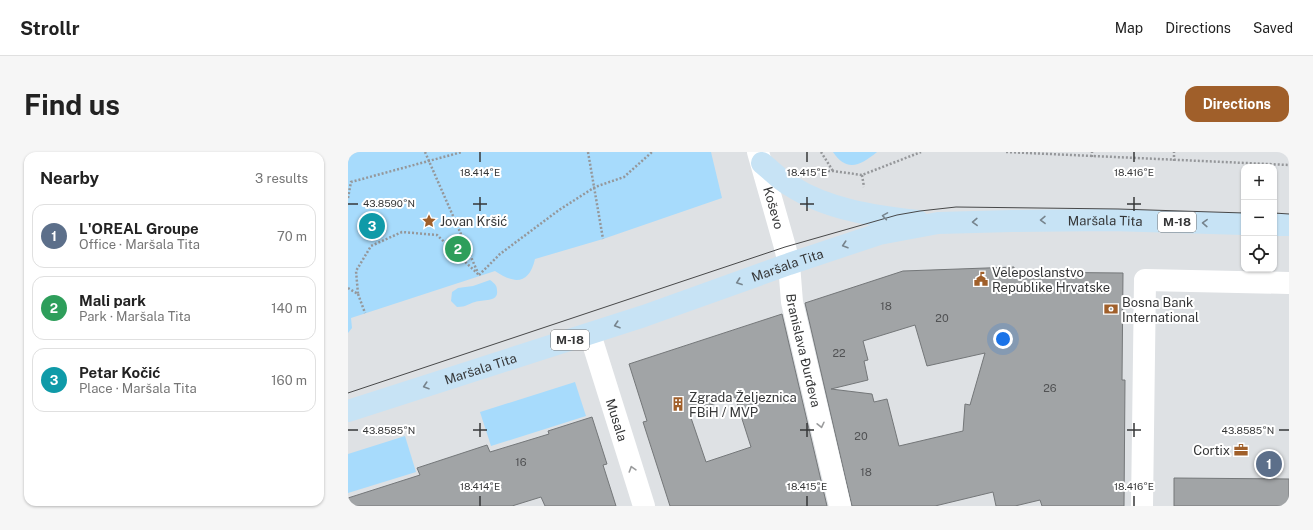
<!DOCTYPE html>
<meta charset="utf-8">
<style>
:root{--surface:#fff;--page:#f6f6f6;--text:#222;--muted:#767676;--line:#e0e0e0;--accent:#a05f2a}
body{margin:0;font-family:"Public Sans",sans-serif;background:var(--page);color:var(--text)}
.controls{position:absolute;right:12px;top:12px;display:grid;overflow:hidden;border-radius:8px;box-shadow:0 1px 3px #0004}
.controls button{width:36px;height:36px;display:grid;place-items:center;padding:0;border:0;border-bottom:1px solid var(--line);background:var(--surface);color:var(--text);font:20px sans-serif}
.you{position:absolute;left:655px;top:187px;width:14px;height:14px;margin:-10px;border:3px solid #fff;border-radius:50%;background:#1a73e8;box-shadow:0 0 0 6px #1a73e833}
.badge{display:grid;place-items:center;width:26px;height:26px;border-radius:50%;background:var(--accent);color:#fff;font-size:13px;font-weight:700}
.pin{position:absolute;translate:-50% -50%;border:2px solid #fff;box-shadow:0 1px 4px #0006}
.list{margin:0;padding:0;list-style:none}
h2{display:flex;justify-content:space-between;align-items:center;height:52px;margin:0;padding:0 16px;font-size:17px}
h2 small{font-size:13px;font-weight:400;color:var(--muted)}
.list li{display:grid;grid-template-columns:26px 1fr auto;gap:12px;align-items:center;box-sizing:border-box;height:64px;margin:0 8px 8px;padding:0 8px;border:1px solid var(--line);border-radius:12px}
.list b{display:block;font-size:15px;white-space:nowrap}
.list p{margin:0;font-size:13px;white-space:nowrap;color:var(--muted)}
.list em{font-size:13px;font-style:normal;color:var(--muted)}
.icon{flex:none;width:22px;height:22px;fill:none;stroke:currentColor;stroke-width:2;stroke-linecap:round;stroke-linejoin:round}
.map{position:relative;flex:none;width:941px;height:354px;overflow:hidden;border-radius:12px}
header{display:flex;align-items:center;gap:24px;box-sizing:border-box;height:56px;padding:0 20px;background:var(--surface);border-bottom:1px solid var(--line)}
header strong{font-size:19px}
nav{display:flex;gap:22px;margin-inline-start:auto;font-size:14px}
.intro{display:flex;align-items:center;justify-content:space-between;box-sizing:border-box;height:96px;padding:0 24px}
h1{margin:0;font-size:28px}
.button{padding:10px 18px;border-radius:12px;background:var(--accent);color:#fff;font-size:14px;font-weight:700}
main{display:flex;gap:24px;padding:0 24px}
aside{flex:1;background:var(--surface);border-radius:12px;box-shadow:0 1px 3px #0004}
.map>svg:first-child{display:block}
</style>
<header>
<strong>Strollr</strong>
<nav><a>Map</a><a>Directions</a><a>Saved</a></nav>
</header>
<div class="intro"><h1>Find us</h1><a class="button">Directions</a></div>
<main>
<aside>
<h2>Nearby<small>3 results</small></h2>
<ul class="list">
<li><span class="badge" style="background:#5c6f8a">1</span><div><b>L'OREAL Groupe</b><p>Office · Maršala Tita</p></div><em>70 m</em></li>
<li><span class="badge" style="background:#2e9e5b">2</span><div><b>Mali park</b><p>Park · Maršala Tita</p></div><em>140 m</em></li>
<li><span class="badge" style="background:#0f9aa8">3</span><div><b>Petar Kočić</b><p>Place · Maršala Tita</p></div><em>160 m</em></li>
</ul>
</aside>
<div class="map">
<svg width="941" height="354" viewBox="0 0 941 354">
<rect width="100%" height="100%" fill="#dee1e4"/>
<g fill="#a7dbfc">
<path d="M0 0H363L374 46 255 87 187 107C181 133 166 132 147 119L3 166 4 176 0 181Z"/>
<path d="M485 0H529C513 13 499 21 485 0Z"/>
<path d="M142 128C146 131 149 133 149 138 151 151 134 147 127 150 119 152 119 155 109 155L103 149 104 140 110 136 125 134Z"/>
<polygon points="227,230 238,264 143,294 132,260"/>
<polygon points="57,284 68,320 0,341 0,302"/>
</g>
<g fill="#a1a4a6" stroke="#747779" fill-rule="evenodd">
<path d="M666 115V120L775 121 774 228H777L776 354H694L692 348 667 354H648L645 340 587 354H504L457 151 555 119ZM567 173 579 214 637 201 622 253 617 252 615 279 551 294 539 247 526 250 524 242 483 237 520 228 516 209 520 208 515 189Z"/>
<path d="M434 162 479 354H322L295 270 299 269 281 212ZM387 245 403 295 358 310 341 260Z"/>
<polygon points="244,265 259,312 255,313 268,354 197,354 193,345 164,354 0,354 0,346 72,323 69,316 139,293 142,300 201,282 200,279"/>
<polygon points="826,326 941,327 941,354 826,354"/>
</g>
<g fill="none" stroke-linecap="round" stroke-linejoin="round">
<g stroke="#95979a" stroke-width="2.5" stroke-dasharray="2 2" stroke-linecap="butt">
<polyline points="77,0 130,121"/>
<polyline points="240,0 255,87"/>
<polyline points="473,0 485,19"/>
<polyline points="658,0 941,13"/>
<polyline points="744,5 744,0"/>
<polyline points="826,9 826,0"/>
<polyline points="472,19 485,19 514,23 573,0"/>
<polyline points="514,23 516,35"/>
<polyline points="0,46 3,30 114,0"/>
<polyline points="131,123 152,102 211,58 247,35 276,25 304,0"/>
<polyline points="0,136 10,142 8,119 23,94 54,80 89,83 131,123"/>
<polyline points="10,142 17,161"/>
</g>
<g stroke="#fff" stroke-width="22">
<path id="s1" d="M410 0 437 95 441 112 444 150 492 354"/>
<path id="s2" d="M242 182 296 354"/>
<polyline points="794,354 797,128 941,131"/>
</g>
<g stroke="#c7e3f5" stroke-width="22">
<path d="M414 11C423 18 432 28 443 34 480 58 527 64 570 69"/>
<polyline points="926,73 941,73"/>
<path id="s3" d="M0 259 296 164 441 112 531 82 590 71 664 69 762 68 896 72"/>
</g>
<g stroke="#474849" stroke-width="1">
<polyline points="926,61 941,62"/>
<polyline points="0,241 437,95 549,63 572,59 608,55 770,57 896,61"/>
</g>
</g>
<defs><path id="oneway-chevron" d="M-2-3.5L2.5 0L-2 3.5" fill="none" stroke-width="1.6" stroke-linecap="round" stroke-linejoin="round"/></defs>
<g stroke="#77848d">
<use href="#oneway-chevron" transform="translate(537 64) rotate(-171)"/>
<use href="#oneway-chevron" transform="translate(695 68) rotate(179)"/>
<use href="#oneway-chevron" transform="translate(627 70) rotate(178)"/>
<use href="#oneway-chevron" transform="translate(857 71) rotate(-178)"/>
<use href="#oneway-chevron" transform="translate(497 93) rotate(162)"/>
<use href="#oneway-chevron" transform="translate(391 130) rotate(160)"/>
<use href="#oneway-chevron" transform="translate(269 173) rotate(162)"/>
<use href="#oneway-chevron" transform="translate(78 234) rotate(162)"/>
</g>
<g stroke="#9a9b9c">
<use href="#oneway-chevron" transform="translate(473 273) rotate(77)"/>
<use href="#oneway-chevron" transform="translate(284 317) rotate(-107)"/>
</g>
<path fill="none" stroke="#363738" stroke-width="1.5" d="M132 0V10M459 0V10M786 0V10M132 45V59M459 45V59M786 45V59M0 52H10M125 52H139M452 52H466M779 52H793M132 271V285M459 271V285M786 271V285M0 278H10M125 278H139M452 278H466M779 278H793M931 278H941M132 344V354M459 344V354M786 344V354"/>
<defs>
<symbol id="sight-bare" viewBox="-9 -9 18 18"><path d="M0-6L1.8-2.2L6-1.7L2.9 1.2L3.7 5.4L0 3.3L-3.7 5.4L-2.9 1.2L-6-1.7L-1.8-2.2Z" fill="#a05f2a" stroke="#fff" stroke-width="2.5" paint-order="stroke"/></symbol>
<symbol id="civic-bare" viewBox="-9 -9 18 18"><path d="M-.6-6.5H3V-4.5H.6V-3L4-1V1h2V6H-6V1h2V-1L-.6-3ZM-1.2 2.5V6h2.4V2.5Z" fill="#a05f2a" stroke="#fff" stroke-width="2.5" paint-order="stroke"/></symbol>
<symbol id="bank-bare" viewBox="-9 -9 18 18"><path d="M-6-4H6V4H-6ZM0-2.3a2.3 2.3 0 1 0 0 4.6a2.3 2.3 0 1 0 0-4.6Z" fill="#a05f2a" stroke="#fff" stroke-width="2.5" paint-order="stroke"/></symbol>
<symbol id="building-bare" viewBox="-9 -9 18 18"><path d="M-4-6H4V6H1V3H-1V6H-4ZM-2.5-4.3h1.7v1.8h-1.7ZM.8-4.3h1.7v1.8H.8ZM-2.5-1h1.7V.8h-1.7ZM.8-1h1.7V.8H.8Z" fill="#a05f2a" stroke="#fff" stroke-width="2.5" paint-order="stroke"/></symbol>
<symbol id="office-bare" viewBox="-9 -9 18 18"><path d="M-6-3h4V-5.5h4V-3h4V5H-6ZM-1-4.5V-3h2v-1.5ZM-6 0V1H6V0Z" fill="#a05f2a" stroke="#fff" stroke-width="2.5" paint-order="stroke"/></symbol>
</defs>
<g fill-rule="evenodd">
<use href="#sight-bare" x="71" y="59" width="20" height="20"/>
<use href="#civic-bare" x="623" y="117" width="20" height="20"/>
<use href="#bank-bare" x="753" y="147" width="20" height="20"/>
<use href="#building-bare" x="320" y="242" width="20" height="20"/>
<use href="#office-bare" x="883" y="288" width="20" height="20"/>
</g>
<g text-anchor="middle" stroke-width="4" stroke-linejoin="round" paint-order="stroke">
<g font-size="11" fill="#515254">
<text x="538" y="158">18</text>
<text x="594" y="170">20</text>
<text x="491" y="205">22</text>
<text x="702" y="240">26</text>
<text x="513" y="288">20</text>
<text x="173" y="314">16</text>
<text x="518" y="324">18</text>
</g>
<g fill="#fff" stroke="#727374" stroke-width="1">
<rect x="810" y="60" width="38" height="20" rx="3"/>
<rect x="203" y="178" width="38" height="20" rx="3"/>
</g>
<g font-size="12" font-weight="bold" fill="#363738">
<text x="829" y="74">M-18</text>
<text x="222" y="192">M-18</text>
</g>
<g font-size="13" fill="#363738" stroke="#fff">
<text dy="5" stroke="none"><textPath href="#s1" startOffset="58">Koševo</textPath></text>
<text dy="5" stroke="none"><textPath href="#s3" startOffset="787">Maršala Tita</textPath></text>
<text dy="5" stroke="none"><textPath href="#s3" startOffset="463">Maršala Tita</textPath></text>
<text dy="5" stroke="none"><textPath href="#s1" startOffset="204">Branislava Đurđeva</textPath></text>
<text dy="5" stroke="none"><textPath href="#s3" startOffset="139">Maršala Tita</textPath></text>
<text dy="5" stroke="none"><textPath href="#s2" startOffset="90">Musala</textPath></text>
</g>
<g font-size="13" fill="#363738" stroke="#fff" text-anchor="start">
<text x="92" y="74">Jovan Kršić</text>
<text x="644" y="125">Veleposlanstvo<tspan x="644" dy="15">Republike Hrvatske</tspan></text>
<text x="774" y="155">Bosna Bank<tspan x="774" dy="15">International</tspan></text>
<text x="341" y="250">Zgrada Željeznica<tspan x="341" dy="15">FBiH / MVP</tspan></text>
<text x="882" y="303" text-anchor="end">Cortix</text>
</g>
</g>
<g font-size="10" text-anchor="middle" fill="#363738" stroke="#fff" stroke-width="4" stroke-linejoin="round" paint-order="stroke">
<text x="132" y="24">18.414°E</text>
<text x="459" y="24">18.415°E</text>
<text x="786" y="24">18.416°E</text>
<text x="41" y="55">43.8590°N</text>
<text x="41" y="282">43.8585°N</text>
<text x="900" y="282">43.8585°N</text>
<text x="132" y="338">18.414°E</text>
<text x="459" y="338">18.415°E</text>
<text x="786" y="338">18.416°E</text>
</g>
</svg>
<div class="controls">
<button>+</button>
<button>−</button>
<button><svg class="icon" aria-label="locate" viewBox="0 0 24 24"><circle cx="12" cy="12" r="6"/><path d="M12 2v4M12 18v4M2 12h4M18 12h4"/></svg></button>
</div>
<div class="you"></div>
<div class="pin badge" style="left:921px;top:312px;background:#5c6f8a">1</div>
<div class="pin badge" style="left:110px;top:97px;background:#2e9e5b">2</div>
<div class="pin badge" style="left:24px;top:74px;background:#0f9aa8">3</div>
</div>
</main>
